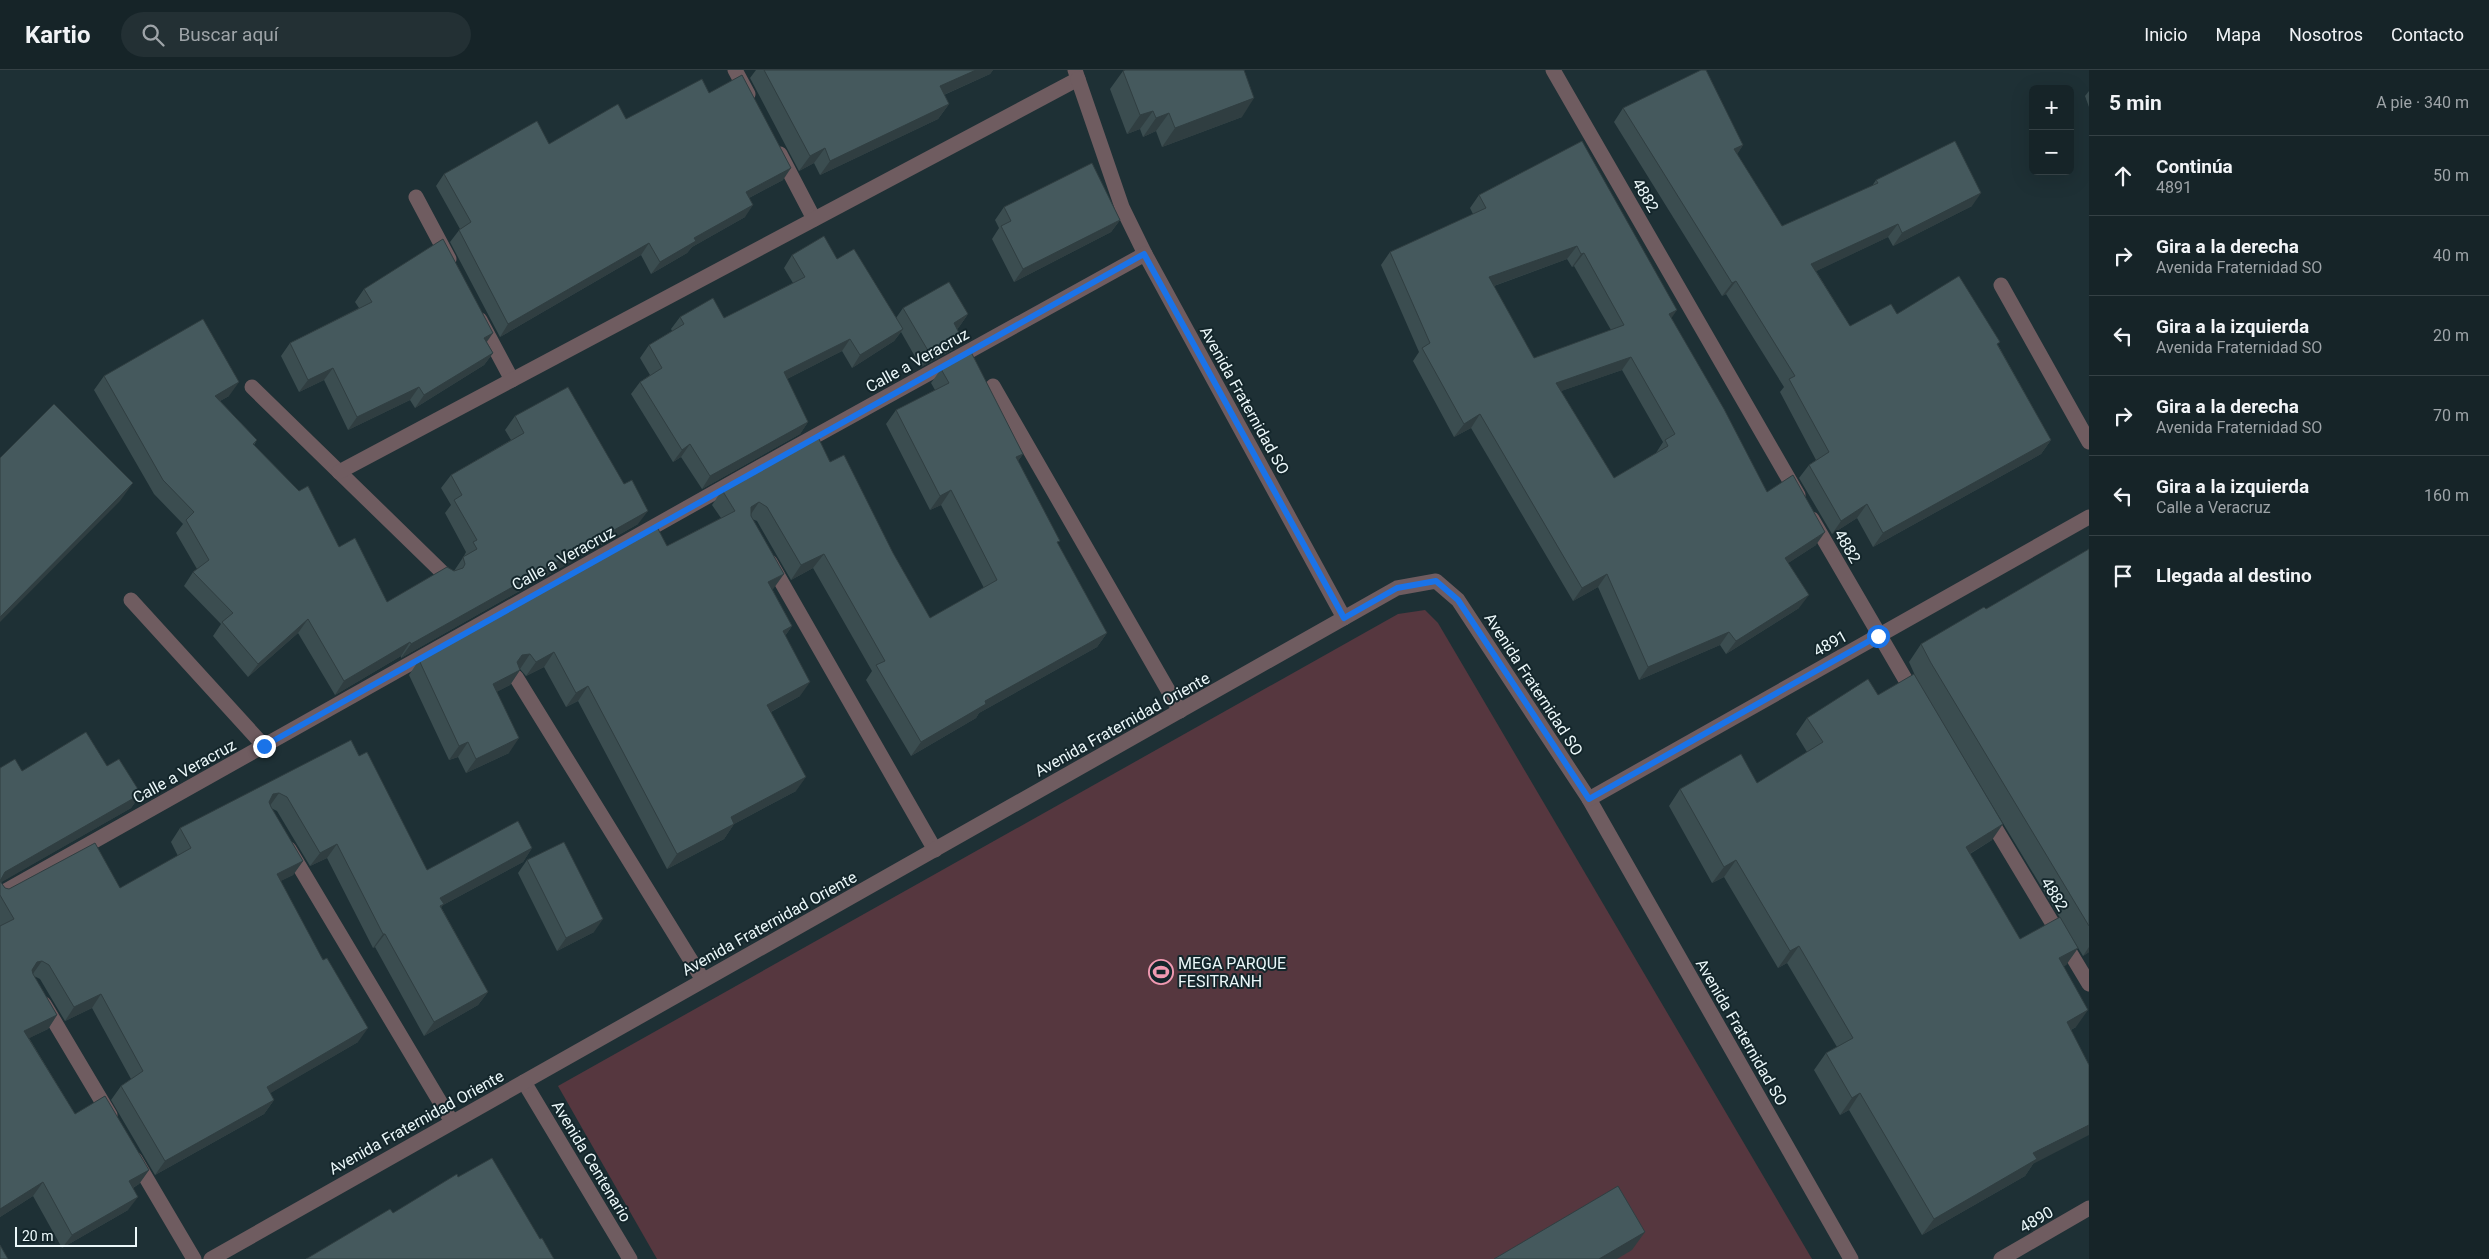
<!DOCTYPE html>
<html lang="es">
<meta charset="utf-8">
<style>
:root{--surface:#162428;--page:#233034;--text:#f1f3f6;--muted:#9ea4a8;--line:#354145}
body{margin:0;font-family:Roboto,sans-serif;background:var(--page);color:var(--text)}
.controls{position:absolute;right:15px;top:15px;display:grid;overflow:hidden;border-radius:8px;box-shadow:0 5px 20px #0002}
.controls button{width:45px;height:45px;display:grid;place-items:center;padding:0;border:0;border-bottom:1px solid var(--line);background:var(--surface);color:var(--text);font:25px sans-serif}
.scale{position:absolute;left:15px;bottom:12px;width:122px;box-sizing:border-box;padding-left:5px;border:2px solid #ecf8fa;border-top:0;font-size:14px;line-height:18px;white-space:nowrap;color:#ecf8fa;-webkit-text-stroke:4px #14262b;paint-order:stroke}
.stop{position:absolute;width:15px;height:15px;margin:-11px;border:4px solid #1a73e8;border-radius:50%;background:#fff}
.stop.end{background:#1a73e8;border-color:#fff;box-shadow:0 1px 5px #0008}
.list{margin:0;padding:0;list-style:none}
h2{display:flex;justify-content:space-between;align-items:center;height:65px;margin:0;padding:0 20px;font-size:21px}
h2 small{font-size:16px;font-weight:400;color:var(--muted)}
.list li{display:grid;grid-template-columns:32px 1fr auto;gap:15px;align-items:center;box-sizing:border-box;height:80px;padding:0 20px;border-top:1px solid var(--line)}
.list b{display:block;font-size:19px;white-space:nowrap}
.list p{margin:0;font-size:16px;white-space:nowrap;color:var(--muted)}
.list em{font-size:16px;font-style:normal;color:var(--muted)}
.icon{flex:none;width:28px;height:28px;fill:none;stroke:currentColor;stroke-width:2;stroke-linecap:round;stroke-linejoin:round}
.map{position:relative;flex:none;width:2089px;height:1189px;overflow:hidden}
header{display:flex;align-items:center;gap:30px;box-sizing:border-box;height:70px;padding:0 25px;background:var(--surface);border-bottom:1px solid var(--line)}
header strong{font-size:24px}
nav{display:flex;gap:28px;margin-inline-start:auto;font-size:18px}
.search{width:350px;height:45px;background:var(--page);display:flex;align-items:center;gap:12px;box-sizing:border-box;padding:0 18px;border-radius:28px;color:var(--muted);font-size:19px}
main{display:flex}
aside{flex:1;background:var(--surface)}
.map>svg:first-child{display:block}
</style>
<header>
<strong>Kartio</strong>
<div class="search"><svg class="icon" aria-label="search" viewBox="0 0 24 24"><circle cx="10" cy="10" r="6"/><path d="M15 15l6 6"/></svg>Buscar aquí</div>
<nav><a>Inicio</a><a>Mapa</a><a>Nosotros</a><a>Contacto</a></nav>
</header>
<main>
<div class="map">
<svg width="2089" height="1189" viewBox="0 0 2089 1189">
<rect width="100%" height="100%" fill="#1e3035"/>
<polygon fill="#56373f" points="1425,540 1438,553 1812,1189 657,1189 558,1016 1398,544"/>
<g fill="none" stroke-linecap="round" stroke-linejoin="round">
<g stroke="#6f5c60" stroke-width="15">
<polyline points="735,0 748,24"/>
<polyline points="1553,0 1798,425"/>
<polyline points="780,84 814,149"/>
<polyline points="416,127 449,189"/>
<polyline points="2001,215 2089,372"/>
<polyline points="480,250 512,310"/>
<polyline points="993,316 1180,641"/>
<polyline points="252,317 446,506"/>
<polyline points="339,402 1078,9 1075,0"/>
<polyline points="1812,449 1915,626"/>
<polyline points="770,492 935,780"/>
<polyline points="131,530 264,676"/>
<polyline points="516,607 703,910"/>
<polyline points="1988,746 2089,914"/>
<polyline points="289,779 452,1052"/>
<polyline points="44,934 110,1045"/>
<polyline points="135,1089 194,1189"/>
</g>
<g stroke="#6f5c60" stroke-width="15">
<polyline points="1078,9 1122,137 1145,184 1344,548 1397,518 1436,511 1458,530 1589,729 1851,1189"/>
<polyline points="1589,729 2089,447"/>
<polyline points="0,824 790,380 1145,184"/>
<polyline points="524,1012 630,1189"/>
<polyline points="211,1189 1344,548"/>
<polyline points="2001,1189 2089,1138"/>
</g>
</g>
<g fill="#3b4d50" fill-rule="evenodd">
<polygon points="756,0 993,0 990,4 944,25 949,34 938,49 820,105 814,93 799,101 750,8"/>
<polygon points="1123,1 1242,47 1162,77 1156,61 1143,67 1140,59 1127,64 1110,19"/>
<polygon points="2089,21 2089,37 2085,26"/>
<polygon points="709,23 783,110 749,128 745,147 692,177 687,183 651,204 641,185 500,267 450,172 460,159 436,116 444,104 549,74 626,49"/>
<polygon points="1623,38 1743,75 1737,84 1782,156 1872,116 1876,110 1972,136 1893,176 1888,167 1816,201 1850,256 1897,244 1998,275 2051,370 2041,384 1873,477 1857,448 1832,464 1799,408 1809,395 1816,390 1780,322 1784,317 1726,224 1722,226 1614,52"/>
<path d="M1582 71 1671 248 1767 422 1816 475 1788 493 1799 538 1726 584 1720 575 1639 610 1598 517 1573 531 1471 358 1454 367 1413 291 1419 282 1381 195 1390 182 1473 144 1470 138 1479 125ZM1567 189 1572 197 1574 196 1611 260 1534 288 1494 216ZM1622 300 1663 372 1656 383 1614 408 1561 321Z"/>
<polygon points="1004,137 1120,150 1111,162 1014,212 992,169 999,158 995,150"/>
<polygon points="792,185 837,189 896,248 903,238 968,244 959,257 957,259 961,267 952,280 921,297 901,262 894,271 852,298 842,281 787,309 808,352 800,364 702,419 681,387 673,392 631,324 640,312 650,305 640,288 649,275 672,261 671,259 680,247 724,248 793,213 784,198"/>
<polygon points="364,219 487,272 493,283 484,295 415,338 410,330 348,360 324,310 299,322 281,286 290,273 359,238 355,232"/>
<polygon points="941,299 1023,384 1018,391 1058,474 1107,563 1097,577 979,643 976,648 911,686 866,610 872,601 813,498 791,510 757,451 752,449 774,518 772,519 792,556 785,566 800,626 771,642 796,721 734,754 724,769 667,799 578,631 566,637 544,597 526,606 520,599 519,599 520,600 510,615 496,622 509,683 466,703 458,687 449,690 409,605 419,590 667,476 721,448 712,435 722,420 830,392 893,483 930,548 984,518 941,435 930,440 886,354 896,340 935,320 931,313"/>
<polygon points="104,306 229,326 220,331 257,370 254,375 339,477 387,532 454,501 464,486 466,482 445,443 451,435 441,418 451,405 511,370 505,360 515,346 638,454 401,588 401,586 335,625 298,563 248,607 213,566 221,554 184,516 193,502 197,499 176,463 183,454 154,424 94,320"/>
<polygon points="2089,479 2089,882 2083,886 1918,612 1909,592 1921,574 1986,539"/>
<polygon points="1878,625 1992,770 1970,784 2020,869 2078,878 2066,895 2064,896 2076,957 2071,960 2033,1094 2025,1106 1922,1165 1849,1040 1840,1045 1814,1000 1826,983 1837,977 1787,893 1778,898 1724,807 1712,813 1669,736 1680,719 1757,713 1807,682 1796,664 1807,648"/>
<polygon points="359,686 427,800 532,778 523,792 443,835 441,837 488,922 478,935 424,966 375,877 373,878 327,788 310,796 277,741 271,738 303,791 293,805 280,811 358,972 270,1023 274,1030 264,1044 155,1105 111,1030 121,1016 131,1009 92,938 65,951 40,909 34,906 57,945 48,959 29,968 75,1044 149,1100 139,1114 133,1118 128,1140 62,1178 33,1126 0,1147 0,698 22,701 107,696 141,724 131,738 1,812 5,818 9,819 120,818 178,786 171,772 180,758"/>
<polygon points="527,790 594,862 557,881 518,803"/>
</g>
<g fill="#303e41">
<polygon points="976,0 993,0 990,4 930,31 940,16"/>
<polygon points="1254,28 1242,47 1162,77 1175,58"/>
<polygon points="949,34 938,49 820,105 830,91"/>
<polygon points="1153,41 1140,59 1127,64 1140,45"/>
<polygon points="1169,43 1156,61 1143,67 1156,48"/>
<polygon points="1743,75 1734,89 1734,79"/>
<polygon points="825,78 814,93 799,101 810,86"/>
<polygon points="791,98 783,110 737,134 746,122"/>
<polygon points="1981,123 1972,136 1893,176 1902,163"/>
<polygon points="753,135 745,147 692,177 687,183 651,204 660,192 694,168"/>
<polygon points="1120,150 1111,162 1014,212 1023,199"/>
<polygon points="1898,154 1888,167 1802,208 1811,194"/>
<polygon points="649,173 641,185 500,267 508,254"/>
<polygon points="1577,176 1567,189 1480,221 1489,207"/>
<polygon points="1584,183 1574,196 1572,197 1581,184"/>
<polygon points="1736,211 1726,224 1722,226 1732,213"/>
<polygon points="1677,240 1668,253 1669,244"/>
<polygon points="968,244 959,257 945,265 954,253"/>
<polygon points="903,259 894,271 852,298 860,285"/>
<polygon points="493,263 484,276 484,268"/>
<polygon points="961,267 952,280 921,297 930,284"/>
<polygon points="850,269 842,281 775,315 784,302"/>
<polygon points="493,283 484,295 415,338 424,325"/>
<polygon points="1631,287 1622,300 1547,326 1556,313"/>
<polygon points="333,298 324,310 299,322 308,310"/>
<polygon points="239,312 229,326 205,339 215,326"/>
<polygon points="419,317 410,330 348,360 357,347"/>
<polygon points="1480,344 1471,358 1454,367 1464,354"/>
<polygon points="808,352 800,364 702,419 710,406"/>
<polygon points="2051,370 2041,384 1873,477 1883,463"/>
<polygon points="690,374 681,387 673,392 682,380"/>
<polygon points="1023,384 1013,398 1016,387"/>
<polygon points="133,413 120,431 0,552 0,547"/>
<polygon points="951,420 941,435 930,440 940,426"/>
<polygon points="759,432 749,447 751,437"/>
<polygon points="1867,434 1857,448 1832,464 1841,451"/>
<polygon points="648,441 638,454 401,588 411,574"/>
<polygon points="1825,462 1816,475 1776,501 1785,488"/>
<polygon points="824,484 813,498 791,510 801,495"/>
<polygon points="784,504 774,518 758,526 768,512"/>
<polygon points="1607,504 1598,517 1573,531 1582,518"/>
<polygon points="1809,525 1799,538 1726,584 1736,571"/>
<polygon points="308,549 298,563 248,607 258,594"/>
<polygon points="792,556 782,570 783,561"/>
<polygon points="1729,562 1720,575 1639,610 1648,597"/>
<polygon points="1107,563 1097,577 979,643 976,648 911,686 921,672 985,631"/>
<polygon points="410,572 401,586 335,625 344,611"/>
<polygon points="554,582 544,597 526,606 536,592"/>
<polygon points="530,584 520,599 512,599 522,585"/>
<polygon points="520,600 510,615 483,629 493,614"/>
<polygon points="810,612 800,626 757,649 767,635"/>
<polygon points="588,616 578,631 566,637 576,623"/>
<polygon points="519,668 509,683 466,703 476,689"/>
<polygon points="468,672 458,687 449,690 459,676"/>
<polygon points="806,707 796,721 734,754 724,769 667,799 677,784 731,747"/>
<polygon points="279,723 269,737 264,738 273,724"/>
<polygon points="141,724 131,738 0,813 0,809 5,802"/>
<polygon points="2003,754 1992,770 1954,793 1966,777"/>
<polygon points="337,774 327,788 310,796 320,783"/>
<polygon points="532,778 523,792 443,835 434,848 440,828"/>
<polygon points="1736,790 1724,807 1712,813 1724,797"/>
<polygon points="303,791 293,805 267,818 277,804"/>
<polygon points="603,849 594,862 557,881 566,868"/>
<polygon points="383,864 385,864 375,877 373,878"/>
<polygon points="1799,876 1787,893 1778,898 1790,881"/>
<polygon points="2089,877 2089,882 2083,886"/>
<polygon points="2078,878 2066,895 2048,905 2059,888"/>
<polygon points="42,891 32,905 27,906 37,892"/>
<polygon points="488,922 478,935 424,966 434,952"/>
<polygon points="101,924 92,938 65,951 74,937"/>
<polygon points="2088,940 2076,957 2055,968 2067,952"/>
<polygon points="57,945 48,959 15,975 24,961"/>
<polygon points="368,958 358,972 257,1031 267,1017"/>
<polygon points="1860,1023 1849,1040 1840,1045 1852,1028"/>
<polygon points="274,1030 264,1044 155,1105 165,1091"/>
<polygon points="2089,1055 2089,1065 2033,1094 2025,1106 1922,1165 1934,1149 2033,1083"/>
<polygon points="149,1100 139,1114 120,1125 129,1111"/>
<polygon points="43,1112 33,1126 0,1147 0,1139"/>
<polygon points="138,1127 128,1140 62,1178 72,1165"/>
<polygon points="1645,1162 1632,1180 1617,1189 1599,1189"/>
</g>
<g fill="#45595d" stroke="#303e41" fill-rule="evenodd">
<polygon points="764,0 976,0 940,16 949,34 830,91 825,78 810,86"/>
<polygon points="1125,0 1244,0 1254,28 1175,58 1169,43 1156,48 1153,41 1140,45 1123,1"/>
<polygon points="1701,0 1706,0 1743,75 1734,79 1782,156 1878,113 1876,110 1955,71 1981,123 1902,163 1898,154 1811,194 1850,256 1891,234 1897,244 1959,206 2000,272 1997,274 2051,370 1883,463 1867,434 1841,451 1809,395 1829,382 1789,309 1795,306 1736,211 1732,213 1623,38"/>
<polygon points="742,5 791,98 746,122 753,135 694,168 696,171 660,192 649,173 508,254 459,160 471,152 444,104 537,51 549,74 618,34 626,49 702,9 709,23"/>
<path d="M1582 71 1677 240 1669 244 1724 339 1767 422 1793 405 1825 462 1785 488 1809 525 1736 571 1729 562 1648 597 1607 504 1582 518 1480 344 1464 354 1422 278 1430 273 1390 182 1486 138 1479 125ZM1577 176 1581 184 1584 183 1624 255 1534 288 1489 207ZM1631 287 1675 364 1665 370 1668 376 1614 408 1556 313Z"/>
<polygon points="1092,93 1120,150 1023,199 1001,156 1011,151 1004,137"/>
<polygon points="824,166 837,189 854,179 903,259 860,285 850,269 784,302 808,352 710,406 690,374 682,380 640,312 662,298 649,275 684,254 680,247 713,228 724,248 805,207 792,185"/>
<polygon points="443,169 493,263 484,268 493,283 424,325 419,317 357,347 333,298 308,310 290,273 372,232 364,219"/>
<polygon points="949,212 968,244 954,253 961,267 930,284 903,238"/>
<polygon points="203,249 239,312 215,326 257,370 253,374 299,421 308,416 339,477 355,468 387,532 447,497 454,501 463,498 465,494 463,487 477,479 473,472 477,470 454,430 462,425 451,405 524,363 515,346 568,317 624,414 632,410 648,441 411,574 410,572 344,611 308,549 258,594 222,552 233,543 193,502 209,490 186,450 194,442 163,410 104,306"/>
<polygon points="971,282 1023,384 1016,387 1060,471 1057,472 1107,563 985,631 986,634 921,672 876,595 885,591 824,484 801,495 767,437 759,432 751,437 751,446 784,504 768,512 792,556 783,561 810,612 767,635 806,707 731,747 734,754 677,784 588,616 576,623 554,582 536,592 530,584 522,585 517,592 520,600 493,614 519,668 476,689 468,672 459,676 419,590 657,457 667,476 735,441 722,420 818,367 830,392 844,385 893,483 930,548 997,510 951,420 940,426 896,340 949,313 941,299"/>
<polygon points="54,334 133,413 0,547 0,388"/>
<polygon points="2089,479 2089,856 1931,593 1921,574 1984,537 1986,539"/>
<polygon points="1914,604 2003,754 1966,777 2020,869 2060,847 2078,878 2059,888 2088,940 2067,952 2089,995 2089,1055 2033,1083 2037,1089 1934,1149 1860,1023 1852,1028 1826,983 1853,968 1799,876 1790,881 1736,790 1724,797 1680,719 1741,684 1757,713 1823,672 1807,648 1868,609 1878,625"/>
<polygon points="86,662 107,696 119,689 141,724 5,802 0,811 5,818 9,819 95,773 120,818 191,778 180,758 351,670 359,686 367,682 427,800 518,751 532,778 440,828 444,834 440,836 488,922 434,952 385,864 383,864 337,774 320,783 287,727 279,723 273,724 269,732 271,737 303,791 277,804 323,890 327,888 368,958 267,1017 274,1030 165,1091 121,1016 143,1001 101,924 74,937 49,895 42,891 37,892 32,900 33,904 57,945 24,961 75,1044 105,1026 149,1100 129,1111 138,1127 72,1165 43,1112 0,1139 0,856 14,849 0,825 0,698 15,689 22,701"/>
<polygon points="564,772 603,849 566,868 527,790"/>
<polygon points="492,1088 540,1169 542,1168 554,1189 306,1189 390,1139 393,1143 457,1104 458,1107"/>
<polygon points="1618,1116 1645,1162 1599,1189 1494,1189"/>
<polygon points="0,1175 8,1189 0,1189"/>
</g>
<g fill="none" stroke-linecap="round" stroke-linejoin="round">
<polyline stroke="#1a73e8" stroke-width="6" points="264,676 1144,184 1344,548 1397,518 1436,511 1458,530 1589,729 1878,566"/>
</g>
<defs>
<symbol id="stadium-ring" viewBox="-11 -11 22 22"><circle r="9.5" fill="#14262b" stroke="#f19ab2" stroke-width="1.5"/><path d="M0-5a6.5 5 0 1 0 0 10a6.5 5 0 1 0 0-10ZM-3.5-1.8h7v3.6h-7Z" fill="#f19ab2"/></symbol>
</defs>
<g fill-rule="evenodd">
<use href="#stadium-ring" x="1147" y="888" width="28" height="28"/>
</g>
<g text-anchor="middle" stroke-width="4" stroke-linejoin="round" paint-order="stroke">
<g font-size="16" fill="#ecf8fa" stroke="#14262b">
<text transform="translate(1646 125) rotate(60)" y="6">4882</text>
<text transform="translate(917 290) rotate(-29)" y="6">Calle a Veracruz</text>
<text transform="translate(1245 330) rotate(61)" y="6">Avenida Fraternidad SO</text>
<text transform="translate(1848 476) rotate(60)" y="6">4882</text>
<text transform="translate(563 488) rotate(-29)" y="6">Calle a Veracruz</text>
<text transform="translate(1830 573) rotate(-29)" y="6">4891</text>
<text transform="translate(1534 614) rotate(57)" y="6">Avenida Fraternidad SO</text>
<text transform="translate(1122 654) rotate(-29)" y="6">Avenida Fraternidad Oriente</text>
<text transform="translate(184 701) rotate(-29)" y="6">Calle a Veracruz</text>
<text transform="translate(2055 824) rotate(59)" y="6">4882</text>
<text transform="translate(769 853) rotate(-29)" y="6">Avenida Fraternidad Oriente</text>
<text transform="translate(1742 962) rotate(60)" y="6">Avenida Fraternidad SO</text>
<text transform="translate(416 1052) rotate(-29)" y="6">Avenida Fraternidad Oriente</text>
<text transform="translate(592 1091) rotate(59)" y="6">Avenida Centenario</text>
<text transform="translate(2036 1149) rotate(-30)" y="6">4890</text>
</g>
<g font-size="16" fill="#ecf8fa" stroke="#14262b" text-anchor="start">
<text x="1178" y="899">MEGA PARQUE<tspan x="1178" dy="18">FESITRANH</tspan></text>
</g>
</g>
</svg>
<div class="controls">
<button>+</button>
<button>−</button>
</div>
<div class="scale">20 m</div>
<div class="stop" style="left:1878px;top:566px"></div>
<div class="stop end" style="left:264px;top:676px"></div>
</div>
<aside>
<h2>5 min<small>A pie · 340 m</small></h2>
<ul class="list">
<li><svg class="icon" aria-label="ahead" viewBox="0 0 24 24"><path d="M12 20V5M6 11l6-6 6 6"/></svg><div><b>Continúa</b><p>4891</p></div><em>50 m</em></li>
<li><svg class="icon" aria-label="right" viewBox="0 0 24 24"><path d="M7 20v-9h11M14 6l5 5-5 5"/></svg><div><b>Gira a la derecha</b><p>Avenida Fraternidad SO</p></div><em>40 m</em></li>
<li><svg class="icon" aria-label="left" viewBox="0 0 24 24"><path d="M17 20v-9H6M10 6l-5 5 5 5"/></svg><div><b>Gira a la izquierda</b><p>Avenida Fraternidad SO</p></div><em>20 m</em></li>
<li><svg class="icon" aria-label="right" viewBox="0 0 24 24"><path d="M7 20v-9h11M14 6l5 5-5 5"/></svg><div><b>Gira a la derecha</b><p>Avenida Fraternidad SO</p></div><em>70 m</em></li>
<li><svg class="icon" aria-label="left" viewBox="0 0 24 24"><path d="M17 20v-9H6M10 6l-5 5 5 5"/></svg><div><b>Gira a la izquierda</b><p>Calle a Veracruz</p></div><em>160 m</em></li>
<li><svg class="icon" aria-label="arrive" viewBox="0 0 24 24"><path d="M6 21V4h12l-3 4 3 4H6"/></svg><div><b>Llegada al destino</b></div></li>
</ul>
</aside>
</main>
